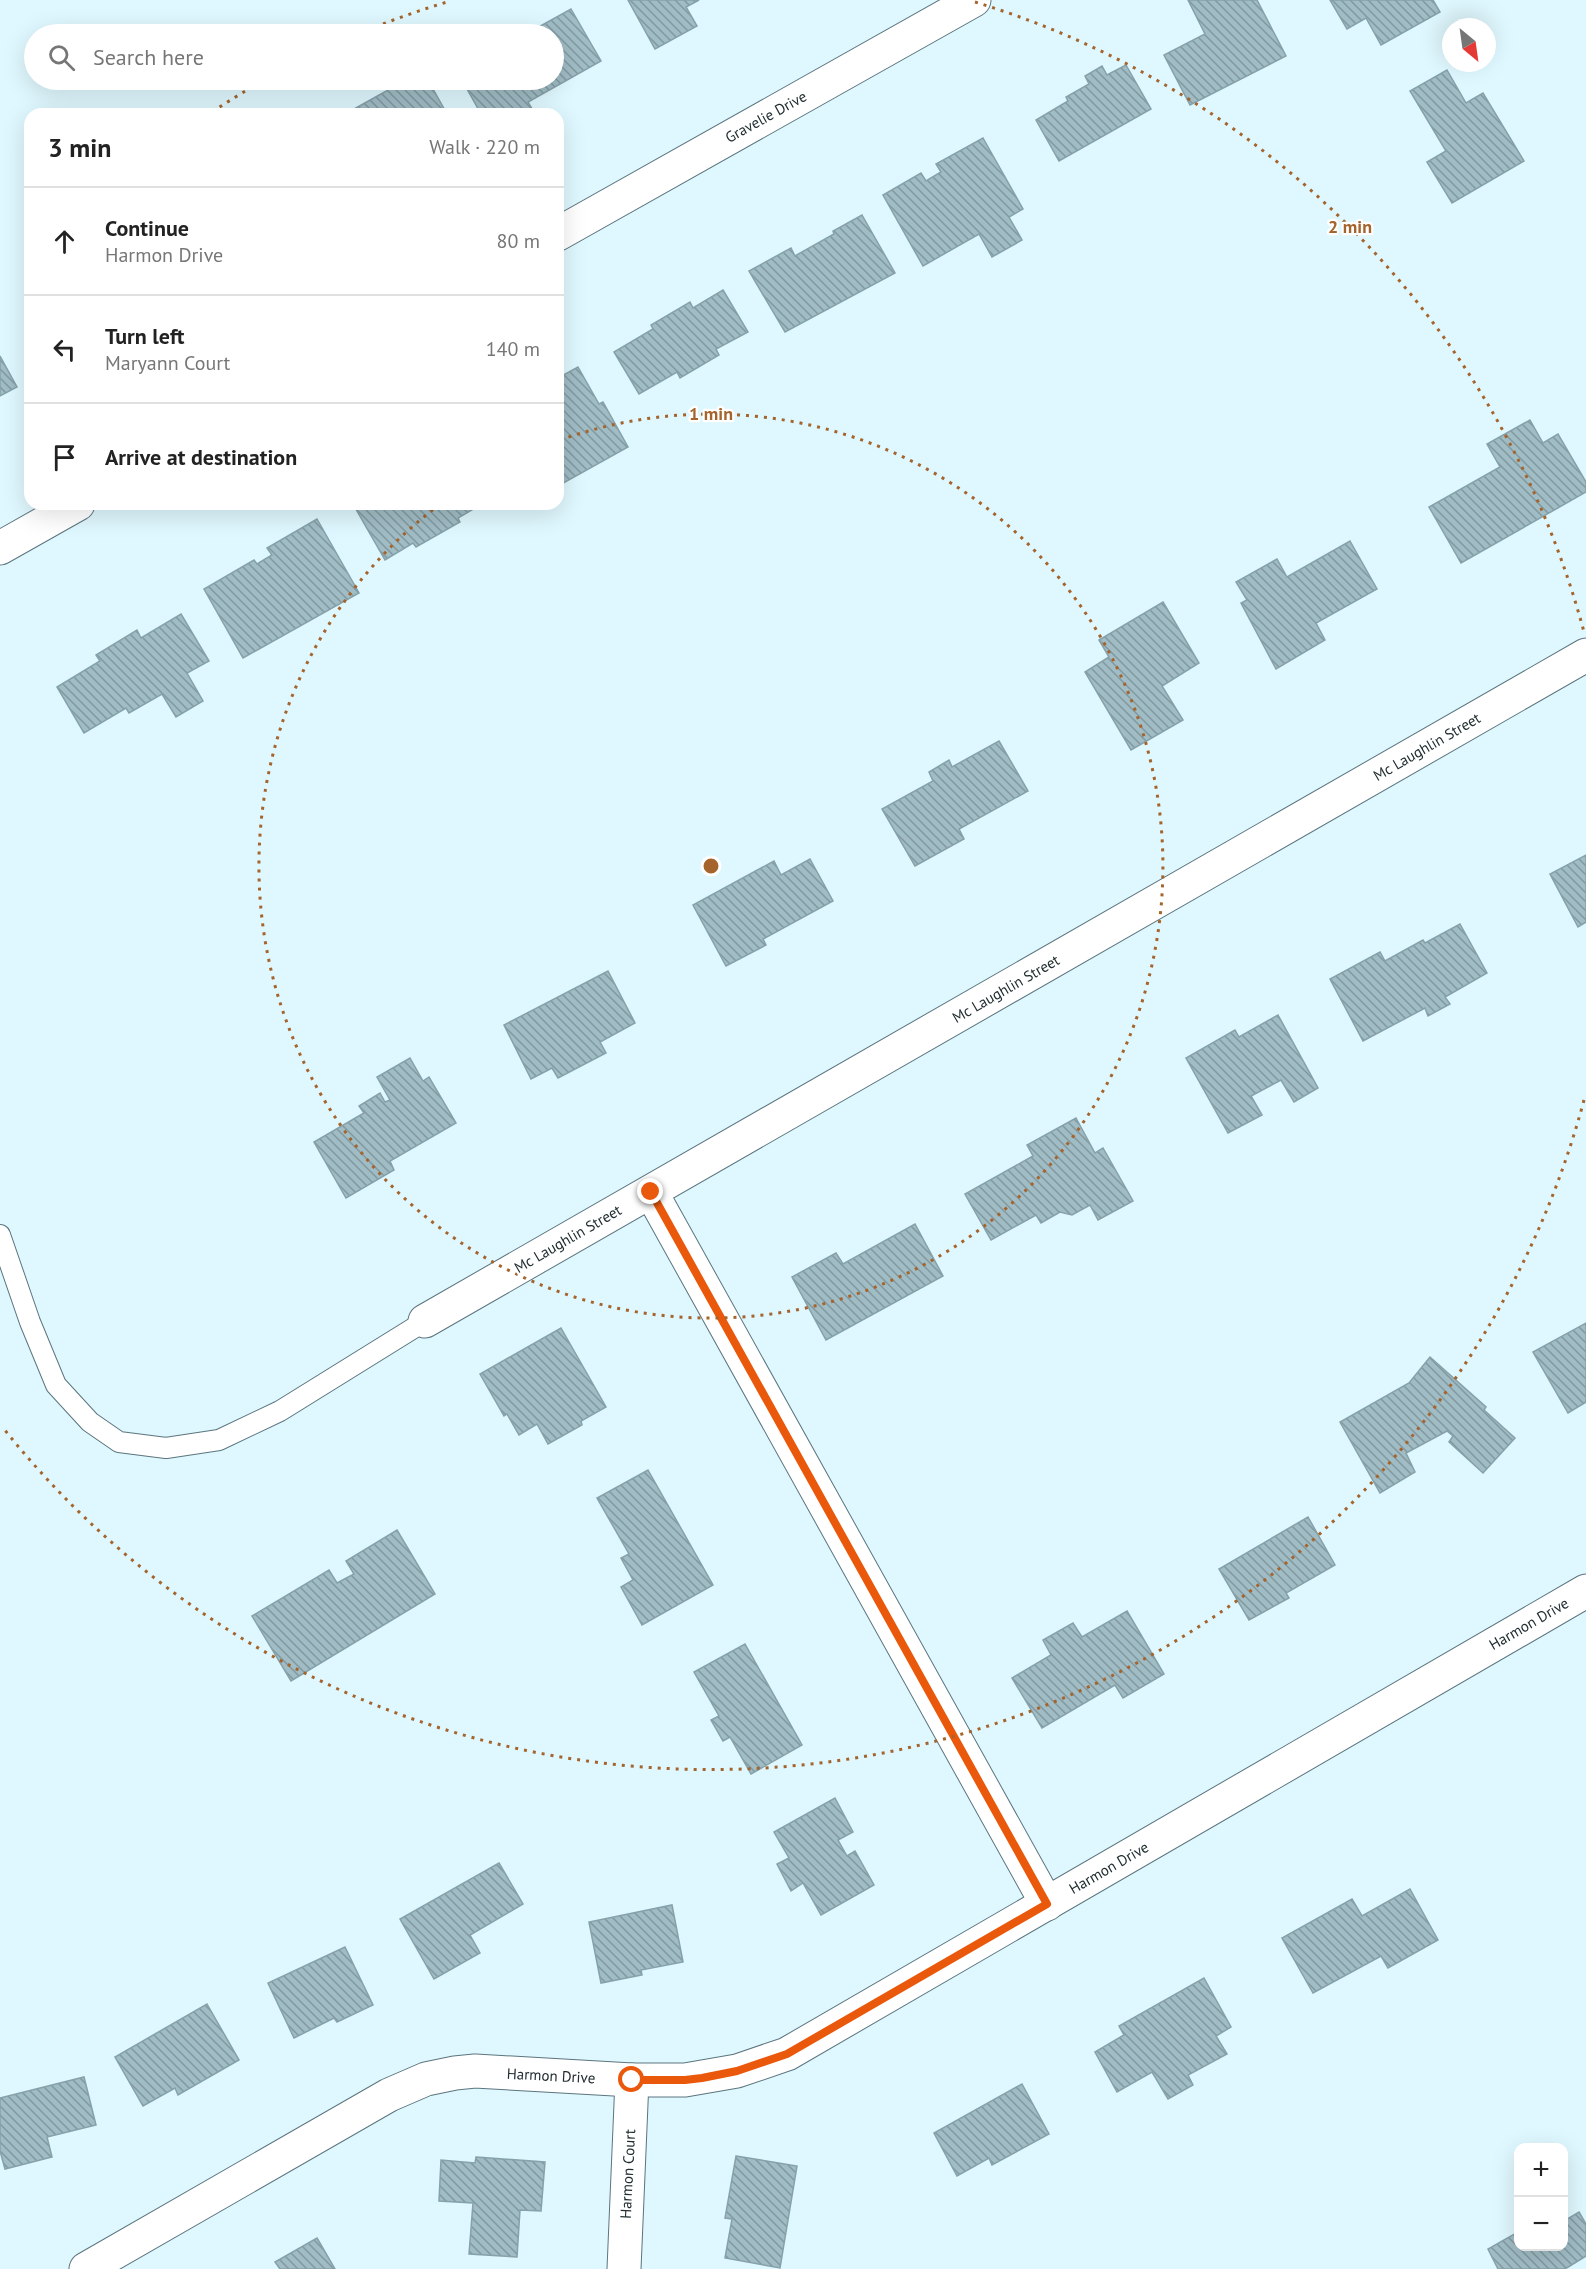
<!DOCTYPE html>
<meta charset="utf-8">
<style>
:root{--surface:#fff;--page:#f2f2f2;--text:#222;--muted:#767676;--line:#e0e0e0}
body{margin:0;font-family:"PT Sans",sans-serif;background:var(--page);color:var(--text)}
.controls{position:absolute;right:18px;bottom:18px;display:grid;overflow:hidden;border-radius:12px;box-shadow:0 6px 24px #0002}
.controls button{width:54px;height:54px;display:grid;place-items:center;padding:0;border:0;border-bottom:2px solid var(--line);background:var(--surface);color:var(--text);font:30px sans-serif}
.compass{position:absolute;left:1442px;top:18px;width:54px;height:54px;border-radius:50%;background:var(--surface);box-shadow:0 6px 24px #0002;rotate:151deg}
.stop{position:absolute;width:18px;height:18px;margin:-14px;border:4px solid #ea580c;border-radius:50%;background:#fff}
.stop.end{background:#ea580c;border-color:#fff;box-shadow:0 2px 6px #0008}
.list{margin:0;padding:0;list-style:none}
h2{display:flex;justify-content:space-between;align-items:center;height:78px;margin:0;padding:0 24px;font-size:26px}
h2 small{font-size:20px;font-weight:400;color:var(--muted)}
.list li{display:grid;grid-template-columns:39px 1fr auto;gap:18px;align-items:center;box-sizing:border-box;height:108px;padding:0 24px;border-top:2px solid var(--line)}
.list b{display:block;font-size:22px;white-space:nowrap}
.list p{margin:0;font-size:20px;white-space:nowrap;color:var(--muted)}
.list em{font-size:20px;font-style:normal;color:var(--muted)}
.icon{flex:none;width:33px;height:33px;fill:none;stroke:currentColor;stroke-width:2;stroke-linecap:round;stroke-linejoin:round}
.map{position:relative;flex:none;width:1586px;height:2269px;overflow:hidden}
.search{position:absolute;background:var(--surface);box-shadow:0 6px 24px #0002;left:24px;top:24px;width:540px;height:66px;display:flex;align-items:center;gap:15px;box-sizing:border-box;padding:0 21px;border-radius:33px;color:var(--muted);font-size:22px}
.panel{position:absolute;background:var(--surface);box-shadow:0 6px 24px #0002;left:24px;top:108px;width:540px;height:402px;border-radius:18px}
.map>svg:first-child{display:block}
</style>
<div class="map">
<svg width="1586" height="2269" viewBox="0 0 1586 2269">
<defs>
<pattern id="building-back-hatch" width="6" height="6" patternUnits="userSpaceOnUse" patternTransform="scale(1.5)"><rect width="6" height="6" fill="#a0bcc5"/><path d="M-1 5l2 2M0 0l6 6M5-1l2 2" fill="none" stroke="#8299a0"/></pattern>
</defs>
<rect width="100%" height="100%" fill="#dff7fe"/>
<g fill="url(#building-back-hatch)" stroke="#85a1aa" stroke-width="1.5">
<polygon points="628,0 699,0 686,7 697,26 655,49"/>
<polygon points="1188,0 1257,0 1286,56 1190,105 1164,55 1205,34"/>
<polygon points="1330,0 1433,0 1440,12 1381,45 1366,18 1347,29"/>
<polygon points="571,9 601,61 528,102 535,114 481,114 462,80 554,80 554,34 526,34"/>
<polygon points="1126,65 1151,109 1059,161 1036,120 1068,101 1066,97 1089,84 1085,76 1102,66 1107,75"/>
<polygon points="1447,70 1466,103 1483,93 1524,161 1452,203 1427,162 1446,151 1410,91"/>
<polygon points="406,80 428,80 447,114 345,114"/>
<polygon points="983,138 1023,209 1009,217 1022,240 992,257 979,234 923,266 883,195 921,173 926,181 941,172 936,164"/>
<polygon points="862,215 895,273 785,332 749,271 791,248 795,256 834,234 833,231"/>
<polygon points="723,290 748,332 716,349 719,355 680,378 677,372 639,394 614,352 653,329 651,325 690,302 693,308"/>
<polygon points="0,356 17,387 0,396"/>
<polygon points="578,367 599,404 603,402 628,447 558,486 558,378"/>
<polygon points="1530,420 1543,443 1558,434 1586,482 1586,492 1461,563 1429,507 1500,467 1487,444"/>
<polygon points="353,504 482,504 458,518 460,522 416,547 413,543 385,560"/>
<polygon points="317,519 359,593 243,658 204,589 254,560 257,564 272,555 267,548"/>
<polygon points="1350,541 1377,589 1316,623 1325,640 1276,669 1241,603 1247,600 1236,582 1277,559 1287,577"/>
<polygon points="1163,602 1199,663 1162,686 1183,720 1131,750 1085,672 1109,657 1099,640"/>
<polygon points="181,614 209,661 187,673 203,701 176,717 162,694 129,713 126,708 84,733 57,687 100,661 96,655 137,630 141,638"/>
<polygon points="999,741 1028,791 959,829 964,839 915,866 882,809 933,781 929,772 949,760 952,767"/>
<polygon points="1586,855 1586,922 1578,927 1550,874"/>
<polygon points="810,859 833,901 763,939 766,945 726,966 693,905 774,861 781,875"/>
<polygon points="1460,924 1487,973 1445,997 1450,1004 1428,1016 1425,1008 1363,1041 1330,979 1380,952 1385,961 1423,940 1425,943"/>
<polygon points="608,971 635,1023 600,1042 606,1053 558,1078 552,1068 531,1079 504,1025"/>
<polygon points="1278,1015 1318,1088 1294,1102 1281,1080 1251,1096 1262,1115 1228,1133 1186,1058 1235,1030 1239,1037"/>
<polygon points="410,1058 423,1081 429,1077 456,1123 390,1161 394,1170 346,1198 314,1142 364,1113 359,1106 380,1093 385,1102 390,1100 377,1077"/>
<polygon points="1076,1118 1095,1153 1103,1148 1133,1201 1098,1220 1090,1205 1072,1215 1060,1212 1041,1223 1036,1215 991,1240 965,1194 1033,1156 1027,1145"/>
<polygon points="915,1224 943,1276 826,1340 792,1277 836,1253 843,1264"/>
<polygon points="1586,1323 1586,1402 1568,1413 1533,1352"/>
<polygon points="561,1328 606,1407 581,1421 582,1425 548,1444 537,1424 519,1435 507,1414 504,1416 480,1374"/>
<polygon points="1430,1357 1486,1407 1484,1410 1515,1438 1483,1473 1449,1442 1453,1436 1447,1431 1406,1453 1415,1472 1380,1493 1340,1422 1409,1383"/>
<polygon points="648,1470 713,1585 642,1625 621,1587 633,1580 621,1558 629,1554 597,1498"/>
<polygon points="1308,1517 1335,1565 1286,1593 1289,1598 1249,1620 1219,1569"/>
<polygon points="397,1530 435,1594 291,1681 252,1616 329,1570 337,1583 354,1574 346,1561"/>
<polygon points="1127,1611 1164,1674 1123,1698 1115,1685 1042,1728 1012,1678 1051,1655 1043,1640 1073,1623 1082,1637"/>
<polygon points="745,1644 802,1745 751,1774 730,1737 723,1741 711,1720 719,1716 694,1672"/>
<polygon points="835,1798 853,1832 838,1840 847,1856 855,1851 874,1885 821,1915 803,1883 791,1891 777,1864 789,1858 774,1832"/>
<polygon points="499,1863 523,1904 470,1935 480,1953 434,1979 400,1919"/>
<polygon points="1410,1889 1438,1940 1388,1968 1381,1956 1313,1993 1282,1938 1352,1899 1362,1916"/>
<polygon points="672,1905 683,1962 641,1970 642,1975 601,1983 589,1922"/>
<polygon points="345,1947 373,2005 337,2022 334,2018 294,2038 268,1983"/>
<polygon points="1204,1978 1231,2027 1216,2036 1227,2054 1188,2075 1193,2085 1168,2099 1152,2072 1117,2092 1095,2052 1124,2035 1119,2026"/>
<polygon points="207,2004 239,2060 178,2095 175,2088 143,2106 115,2057"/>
<polygon points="84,2077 96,2125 47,2137 52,2157 5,2169 0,2151 0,2098"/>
<polygon points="1022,2084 1049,2134 992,2165 989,2158 957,2176 934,2133"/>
<polygon points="736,2156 797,2166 780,2268 725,2258 732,2219 725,2218"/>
<polygon points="476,2157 545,2162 541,2211 520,2210 517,2257 469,2254 473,2203 439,2201 441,2160 475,2163"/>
<polygon points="1579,2212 1586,2224 1586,2256 1565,2269 1498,2269 1488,2249 1518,2232 1518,2246 1564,2246 1564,2221"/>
<polygon points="317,2238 335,2269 280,2269 275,2262"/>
</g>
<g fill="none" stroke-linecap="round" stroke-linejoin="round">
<defs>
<polyline id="service" points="0,1235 30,1322 56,1385 90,1422 119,1442 166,1448 219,1440 280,1411 425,1321"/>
<g id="minor">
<polyline points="558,234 974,0"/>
<polyline points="0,548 78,504"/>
<polyline points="651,1192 1047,1904"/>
<polyline points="425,1321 1586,655"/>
<polyline points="86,2269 389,2095 426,2079 455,2073 475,2071 632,2080 685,2080 737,2071 787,2054 1586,1591"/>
<polyline points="624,2269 632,2080"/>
</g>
</defs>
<use href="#service" stroke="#5b757e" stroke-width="22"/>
<use href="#minor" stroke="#5b757e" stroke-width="35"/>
<use href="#service" stroke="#fff" stroke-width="20"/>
<use href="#minor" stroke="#fff" stroke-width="33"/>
</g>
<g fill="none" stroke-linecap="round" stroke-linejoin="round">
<polyline stroke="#ea580c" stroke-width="8" points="632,2080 685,2080 702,2078 737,2071 787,2054 1047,1904 651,1192"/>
</g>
<g fill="none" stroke="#a4642c" stroke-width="3" stroke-dasharray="3 6">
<path d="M560 440A452 452 0 1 1 439 505"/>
<path d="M1584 1100A904 904 0 0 1 4 1429M212 112A904 904 0 0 1 259 83M358 34A904 904 0 0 1 447 2M975 2A904 904 0 0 1 1584 632"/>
</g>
<g text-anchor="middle" stroke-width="4.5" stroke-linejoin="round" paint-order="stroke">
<g font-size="15" fill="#212d30" stroke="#fff">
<text transform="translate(766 117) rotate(-29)" y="5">Gravelie Drive</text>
<text transform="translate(1427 747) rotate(-30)" y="5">Mc Laughlin Street</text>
<text transform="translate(1006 989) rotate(-30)" y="5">Mc Laughlin Street</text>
<text transform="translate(568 1239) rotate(-30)" y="5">Mc Laughlin Street</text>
<text transform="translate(1529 1624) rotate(-30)" y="5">Harmon Drive</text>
<text transform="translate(1109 1868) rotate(-30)" y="5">Harmon Drive</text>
<text transform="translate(551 2076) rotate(3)" y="5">Harmon Drive</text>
<text transform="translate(628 2174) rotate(-87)" y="5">Harmon Court</text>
</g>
</g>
<circle cx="711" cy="866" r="9" fill="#a4642c" stroke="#fff" stroke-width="3"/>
<g font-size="18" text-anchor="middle" font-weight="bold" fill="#a4642c" stroke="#fff" stroke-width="4.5" stroke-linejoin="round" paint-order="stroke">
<text x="1350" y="233">2 min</text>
<text x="711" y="420">1 min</text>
</g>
</svg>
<div class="controls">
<button>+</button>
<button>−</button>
</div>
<svg class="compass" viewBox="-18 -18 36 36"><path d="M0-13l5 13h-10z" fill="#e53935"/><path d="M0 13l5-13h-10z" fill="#767676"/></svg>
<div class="stop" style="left:632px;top:2080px"></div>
<div class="stop end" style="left:651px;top:1192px"></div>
<div class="search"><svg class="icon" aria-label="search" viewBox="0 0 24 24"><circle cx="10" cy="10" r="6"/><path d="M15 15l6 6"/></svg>Search here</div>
<section class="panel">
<h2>3 min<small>Walk · 220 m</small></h2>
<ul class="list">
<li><svg class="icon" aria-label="ahead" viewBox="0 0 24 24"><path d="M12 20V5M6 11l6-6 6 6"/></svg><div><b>Continue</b><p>Harmon Drive</p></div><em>80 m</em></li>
<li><svg class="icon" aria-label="left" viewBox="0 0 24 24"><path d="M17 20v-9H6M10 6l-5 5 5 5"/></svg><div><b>Turn left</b><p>Maryann Court</p></div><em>140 m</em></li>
<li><svg class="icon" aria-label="arrive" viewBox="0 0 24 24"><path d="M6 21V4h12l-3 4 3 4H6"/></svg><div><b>Arrive at destination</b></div></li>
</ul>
</section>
</div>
